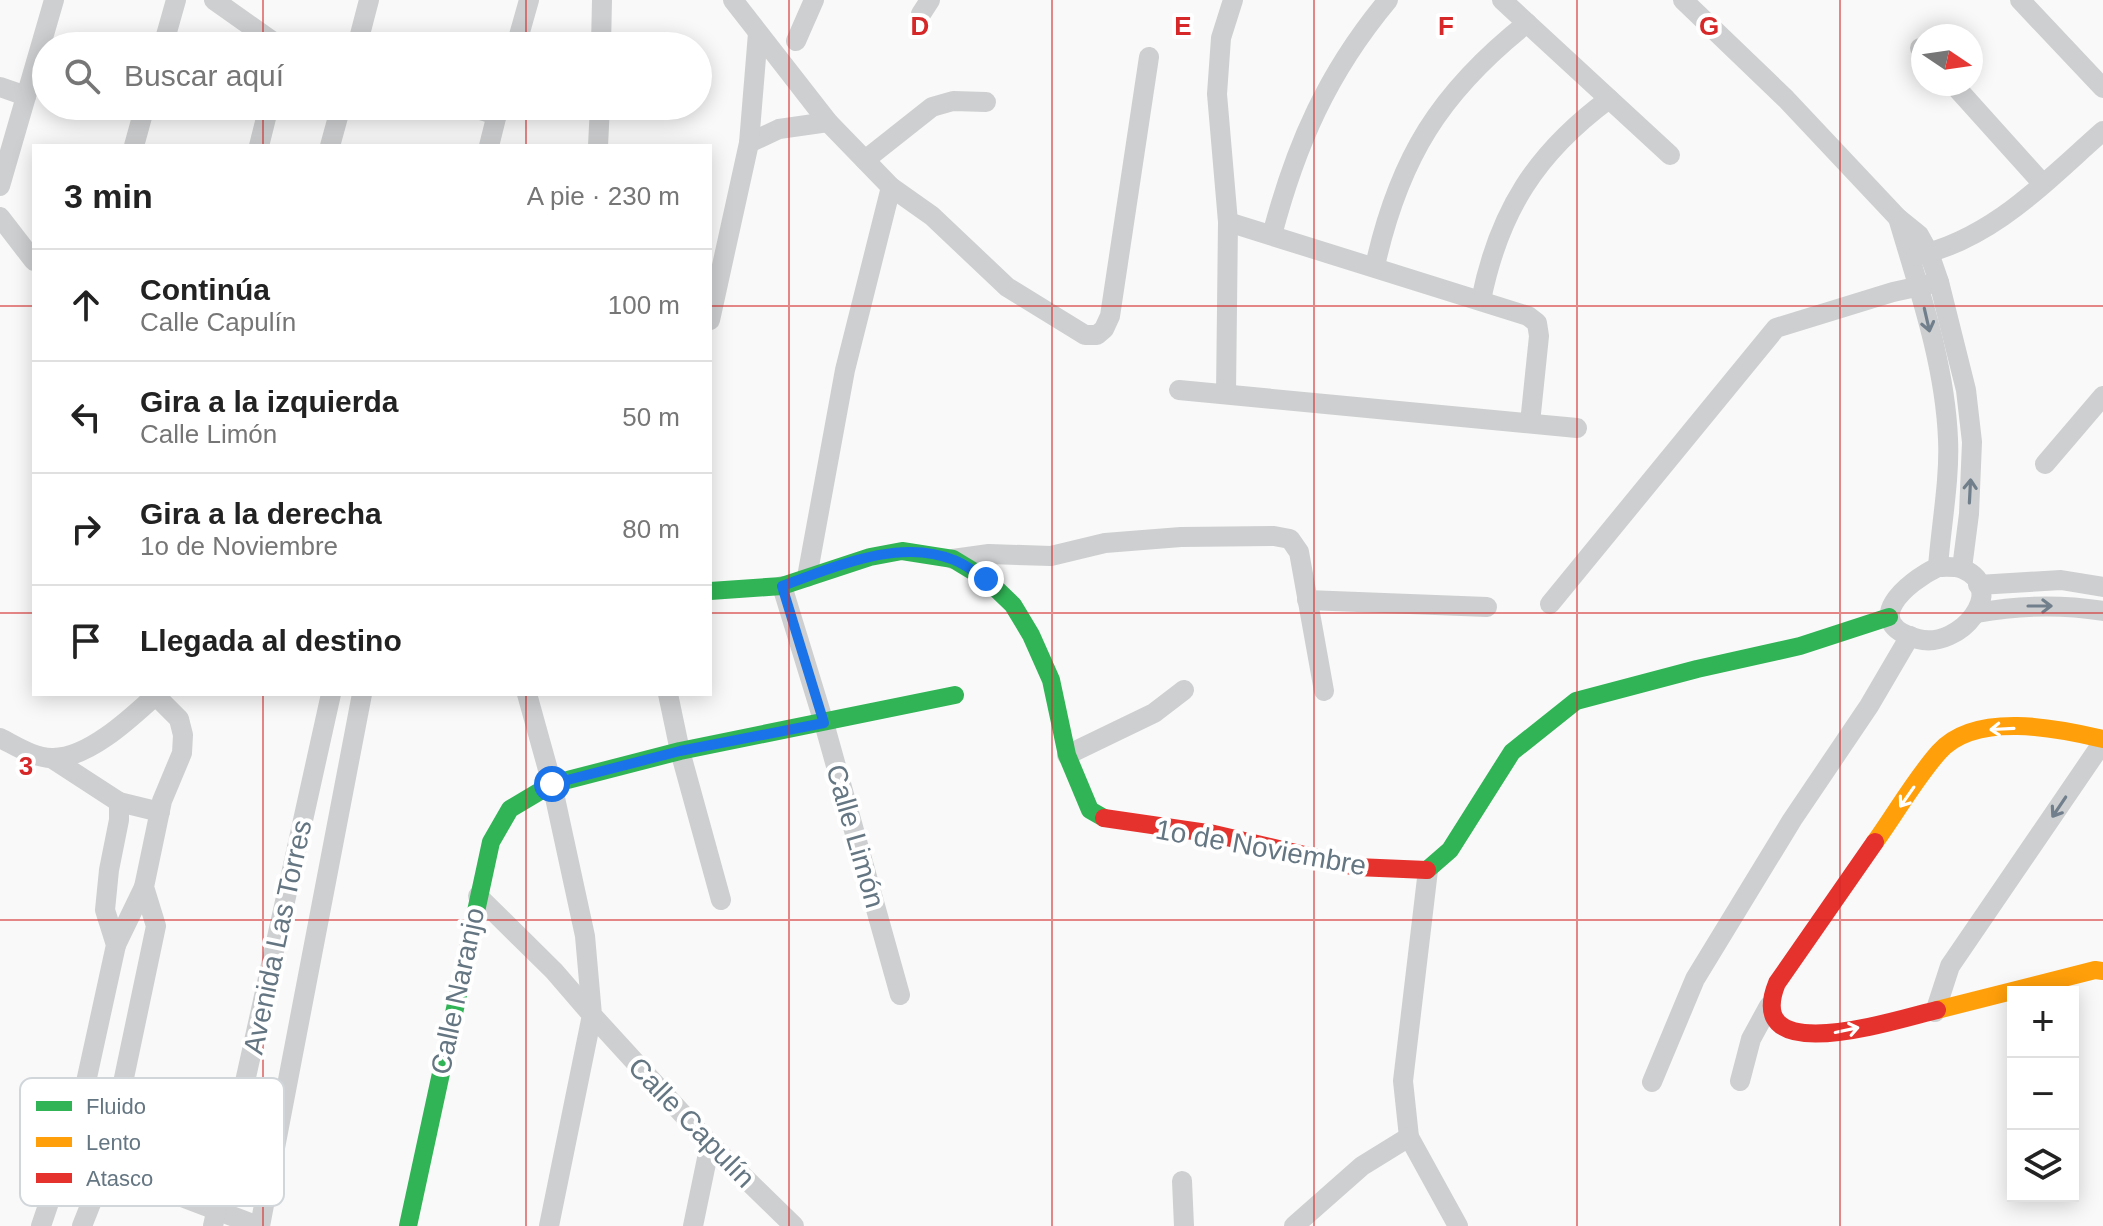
<!DOCTYPE html>
<html lang="es">
<meta charset="utf-8">
<style>
:root{--surface:#fff;--page:#f6f6f6;--text:#222;--muted:#767676;--line:#e0e0e0}
body{margin:0;font-family:Helvetica,sans-serif;background:var(--page);color:var(--text)}
.controls{position:absolute;right:24px;bottom:24px;display:grid;overflow:hidden;border-radius:0px;box-shadow:0 4px 20px #0003}
.controls button{width:72px;height:72px;display:grid;place-items:center;padding:0;border:0;border-bottom:2px solid var(--line);background:var(--surface);color:var(--text);font:40px sans-serif}
.compass{position:absolute;left:1911px;top:24px;width:72px;height:72px;border-radius:50%;background:var(--surface);box-shadow:0 4px 20px #0003;rotate:103deg}
.stop{position:absolute;width:24px;height:24px;margin:-18px;border:6px solid #1a73e8;border-radius:50%;background:#fff}
.stop.end{background:#1a73e8;border-color:#fff;box-shadow:0 2px 8px #0008}
.list{margin:0;padding:0;list-style:none}
h2{display:flex;justify-content:space-between;align-items:center;height:104px;margin:0;padding:0 32px;font-size:34px}
h2 small{font-size:26px;font-weight:400;color:var(--muted)}
.list li{display:grid;grid-template-columns:52px 1fr auto;gap:24px;align-items:center;box-sizing:border-box;height:112px;padding:0 32px;border-top:2px solid var(--line)}
.list b{display:block;font-size:30px;white-space:nowrap}
.list p{margin:0;font-size:26px;white-space:nowrap;color:var(--muted)}
.list em{font-size:26px;font-style:normal;color:var(--muted)}
.icon{flex:none;width:44px;height:44px;fill:none;stroke:currentColor;stroke-width:2;stroke-linecap:round;stroke-linejoin:round}
.map{position:relative;flex:none;width:2103px;height:1226px;overflow:hidden}
.search{position:absolute;background:var(--surface);box-shadow:0 4px 20px #0003;left:32px;top:32px;width:680px;height:88px;display:flex;align-items:center;gap:20px;box-sizing:border-box;padding:0 28px;border-radius:44px;color:var(--muted);font-size:30px}
.panel{position:absolute;background:var(--surface);box-shadow:0 4px 20px #0003;left:32px;top:144px;width:680px;height:552px;border-radius:0px}
.map>svg:first-child{display:block}
</style>
<div class="map">
<svg width="2103" height="1226" viewBox="0 0 2103 1226">
<rect width="100%" height="100%" fill="#f9f9f9"/>
<g fill="none" stroke-linecap="round" stroke-linejoin="round">
<g stroke="#cecfd0" stroke-width="20">
<polyline points="214,0 279,46"/>
<polyline points="733,0 828,122 891,187 932,216 1007,287 1085,335 1097,335 1104,329 1110,316 1149,57"/>
<polyline points="1502,0 1670,155"/>
<polyline points="1683,0 1786,99 1898,218 1919,235 1929,253 1939,282 1966,390 1972,442 1969,514 1962,568"/>
<polyline points="2020,0 2103,88"/>
<polyline points="921,14 930,0"/>
<polyline points="796,41 814,0"/>
<polyline points="163,46 176,0"/>
<polyline points="357,46 369,0"/>
<polyline points="516,46 529,0"/>
<polyline points="601,46 602,0"/>
<polyline points="1920,48 1923,51"/>
<polyline points="1953,84 2043,184"/>
<polyline points="0,87 26,96"/>
<polyline points="466,106 497,115"/>
<polyline points="749,143 779,129 828,122"/>
<polyline points="134,146 145,106"/>
<polyline points="259,146 269,106"/>
<polyline points="330,146 341,106"/>
<polyline points="489,146 499,106"/>
<polyline points="598,146 600,106"/>
<polyline points="865,160 932,107 953,101 986,102"/>
<polyline points="0,186 54,0"/>
<polyline points="0,217 34,261"/>
<path d="M1898 218C1919 289 1945 364 1948 439 1950 479 1941 526 1938 567"/>
<polyline points="1228,222 1528,316 1537,323 1539,336 1530,423"/>
<path d="M1272 235C1296 144 1328 72 1388 0"/>
<path d="M1916 256C1993 239 2046 181 2103 131"/>
<path d="M1375 266C1399 158 1440 92 1527 23"/>
<path d="M1481 300C1499 211 1536 153 1609 99"/>
<polyline points="710,320 749,143 758,33"/>
<polyline points="1179,390 1577,428"/>
<polyline points="1226,394 1228,222 1217,94 1221,38 1233,0"/>
<polyline points="2045,464 2103,396"/>
<polyline points="953,559 989,554 1051,556 1105,543 1181,537 1274,536 1290,539 1299,552 1324,691"/>
<path d="M1938 567C1945 567 1956 566 1963 569 2009 589 1960 650 1918 639 1859 623 1906 582 1938 567Z"/>
<polyline points="807,577 845,370 891,187"/>
<polyline points="1978,585 2061,580 2103,587"/>
<polyline points="782,586 824,723 900,995"/>
<polyline points="1307,600 1487,607"/>
<polyline points="1550,604 1776,328 1893,292 1939,282"/>
<path d="M1977 613C2020 605 2060 604 2103 611"/>
<polyline points="527,694 552,784 585,936 592,1015 710,1144 794,1226"/>
<polyline points="668,694 680,751 721,900"/>
<path d="M0 738C16 746 34 758 52 758 88 759 132 717 157 694"/>
<polyline points="1067,755 1154,713 1184,690"/>
<polyline points="119,802 160,812"/>
<polyline points="1428,870 1403,1081 1409,1137 1458,1226"/>
<polyline points="478,896 554,971 592,1015 549,1226"/>
<polyline points="116,945 144,887"/>
<polyline points="1935,1012 1950,966 2103,742"/>
<polyline points="1740,1081 1751,1039 1769,1006"/>
<polyline points="1652,1082 1695,979 1792,820 1869,706 1910,636"/>
<polyline points="66,1153 258,1226"/>
<polyline points="1182,1181 1184,1226"/>
<polyline points="41,1226 79,1114 116,945 105,910 109,870 119,820 119,802 53,759"/>
<polyline points="82,1226 105,1168 156,926 144,887 162,801 182,753 183,735 179,719 156,696"/>
<polyline points="213,1226 331,694"/>
<polyline points="260,1226 362,694"/>
<polyline points="693,1226 710,1144"/>
<polyline points="1294,1226 1362,1166 1409,1137"/>
</g>
<g stroke="#30b455" stroke-width="18">
<polyline points="710,591 782,586 870,557 902,551 953,559 986,579 1013,605 1031,635 1051,680 1067,755 1090,810 1104,818"/>
<polyline points="1427,870 1450,850 1512,752 1576,701 1697,669 1800,646 1889,617"/>
<polyline points="408,1226 491,842 510,809 552,784 680,751 955,695"/>
</g>
<g stroke="#ff9f0a" stroke-width="18">
<path d="M1875 842C1896 813 1915 779 1939 752 1975 711 2057 728 2103 739"/>
<polyline points="1937,1010 2095,970 2103,971"/>
</g>
<g stroke="#e5322d" stroke-width="18">
<polyline points="1104,818 1214,834 1356,867 1427,870"/>
<path d="M1875 842 1777 983C1741 1072 1901 1018 1937 1010"/>
</g>
</g>
<defs><path id="oneway-shaft" d="M-6 0H5M1.5-3L5.5 0L1.5 3" fill="none" stroke-width="1.6" stroke-linecap="round" stroke-linejoin="round" transform="scale(2)"/></defs>
<g stroke="#707f8b">
<use href="#oneway-shaft" transform="translate(1927 320) rotate(77)"/>
<use href="#oneway-shaft" transform="translate(1970 491) rotate(-87)"/>
<use href="#oneway-shaft" transform="translate(2040 606)"/>
<use href="#oneway-shaft" transform="translate(2059 807) rotate(124)"/>
</g>
<g stroke="#fff">
<use href="#oneway-shaft" transform="translate(2002 729) rotate(177)"/>
<use href="#oneway-shaft" transform="translate(1907 797) rotate(125)"/>
<use href="#oneway-shaft" transform="translate(1847 1030) rotate(-12)"/>
</g>
<g fill="none" stroke-linecap="round" stroke-linejoin="round">
<path stroke="#1a73e8" stroke-width="10" d="M552 784 680 751 824 723 782 586C833 568 899 537 954 560 965 564 976 573 986 579"/>
</g>
<path fill="none" stroke="#d62828" stroke-width="2" stroke-opacity="0.55" d="M263 0V46M526 0V46M789 0V1226M1052 0V1226M1314 0V1226M1577 0V1226M1840 0V1226M263 106V146M526 106V146M0 306H34M710 306H2103M0 613H34M710 613H2103M263 694V1226M526 694V1226M0 920H2103"/>
<g text-anchor="middle" stroke-width="8" stroke-linejoin="round" paint-order="stroke">
<g font-size="28" fill="#657683" stroke="#fff">
<text transform="translate(856 836) rotate(74)" y="10">Calle Limón</text>
<text transform="translate(1261 847) rotate(10)" y="10">1o de Noviembre</text>
<text transform="translate(277 937) rotate(-78)" y="10">Avenida Las Torres</text>
<text transform="translate(457 991) rotate(-78)" y="10">Calle Naranjo</text>
<text transform="translate(692 1122) rotate(46)" y="10">Calle Capulín</text>
</g>
</g>
<rect x="20" y="1078" width="264" height="128" rx="12" fill="#fff" stroke="#d1d6da" stroke-width="2"/>
<rect x="36" y="1101" width="36" height="10" fill="#30b455"/>
<rect x="36" y="1137" width="36" height="10" fill="#ff9f0a"/>
<rect x="36" y="1173" width="36" height="10" fill="#e5322d"/>
<g font-size="22" fill="#657683">
<text x="86" y="1114">Fluido</text>
<text x="86" y="1150">Lento</text>
<text x="86" y="1186">Atasco</text>
</g>
<g font-size="26" text-anchor="middle" font-weight="bold" fill="#d62828" stroke="#fff" stroke-width="8" stroke-linejoin="round" paint-order="stroke">
<text x="920" y="35">D</text>
<text x="1183" y="35">E</text>
<text x="1446" y="35">F</text>
<text x="1709" y="35">G</text>
<text x="26" y="775">3</text>
</g>
</svg>
<div class="controls">
<button>+</button>
<button>−</button>
<button><svg class="icon" aria-label="layers" viewBox="0 0 24 24"><path d="M12 4l9 5-9 5-9-5zM3 14l9 5 9-5"/></svg></button>
</div>
<svg class="compass" viewBox="-18 -18 36 36"><path d="M0-13l5 13h-10z" fill="#e53935"/><path d="M0 13l5-13h-10z" fill="#767676"/></svg>
<div class="stop" style="left:552px;top:784px"></div>
<div class="stop end" style="left:986px;top:579px"></div>
<div class="search"><svg class="icon" aria-label="search" viewBox="0 0 24 24"><circle cx="10" cy="10" r="6"/><path d="M15 15l6 6"/></svg>Buscar aquí</div>
<section class="panel">
<h2>3 min<small>A pie · 230 m</small></h2>
<ul class="list">
<li><svg class="icon" aria-label="ahead" viewBox="0 0 24 24"><path d="M12 20V5M6 11l6-6 6 6"/></svg><div><b>Continúa</b><p>Calle Capulín</p></div><em>100 m</em></li>
<li><svg class="icon" aria-label="left" viewBox="0 0 24 24"><path d="M17 20v-9H6M10 6l-5 5 5 5"/></svg><div><b>Gira a la izquierda</b><p>Calle Limón</p></div><em>50 m</em></li>
<li><svg class="icon" aria-label="right" viewBox="0 0 24 24"><path d="M7 20v-9h11M14 6l5 5-5 5"/></svg><div><b>Gira a la derecha</b><p>1o de Noviembre</p></div><em>80 m</em></li>
<li><svg class="icon" aria-label="arrive" viewBox="0 0 24 24"><path d="M6 21V4h12l-3 4 3 4H6"/></svg><div><b>Llegada al destino</b></div></li>
</ul>
</section>
</div>
